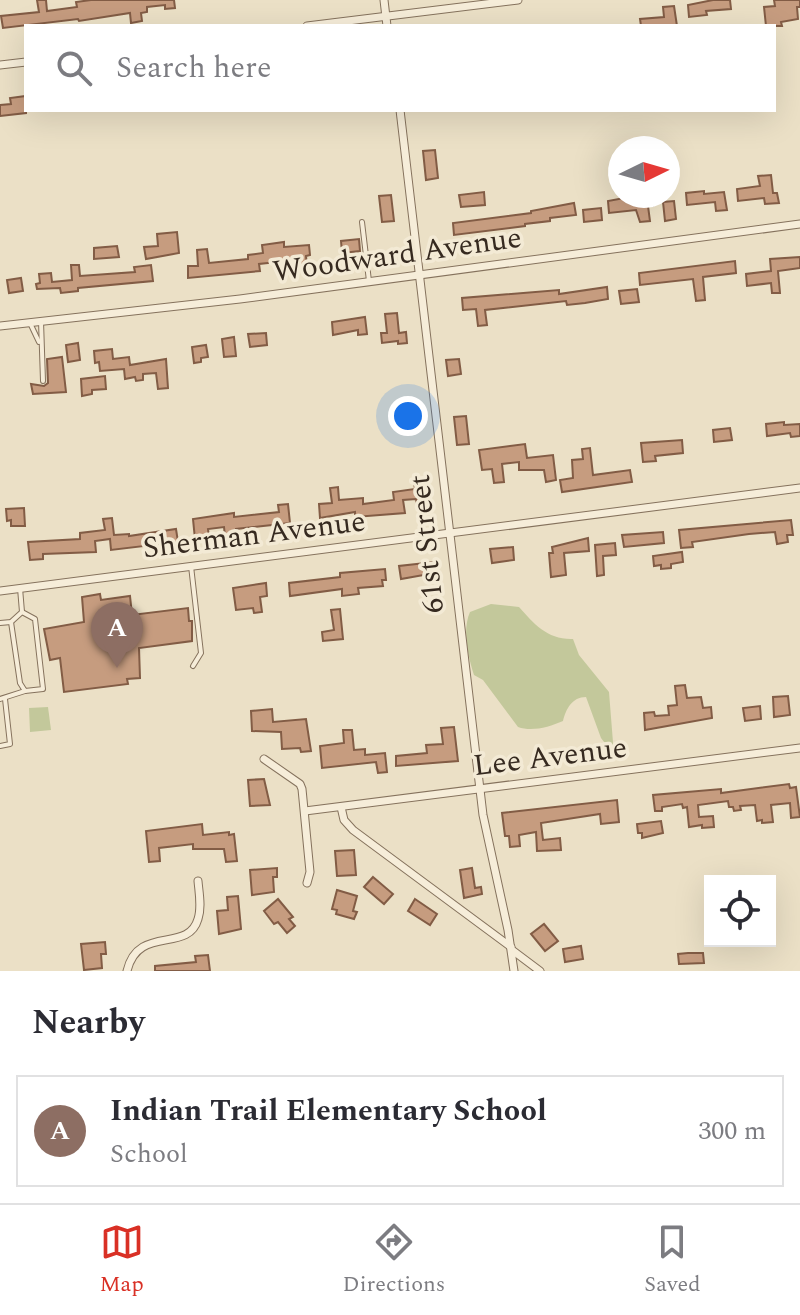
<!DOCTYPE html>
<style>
:root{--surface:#fff;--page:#f2f2f3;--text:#2b2b33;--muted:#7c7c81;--line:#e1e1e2;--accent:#d93025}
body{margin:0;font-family:Spectral,serif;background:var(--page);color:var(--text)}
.controls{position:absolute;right:24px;bottom:24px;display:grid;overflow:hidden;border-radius:0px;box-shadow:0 8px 32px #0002}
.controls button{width:72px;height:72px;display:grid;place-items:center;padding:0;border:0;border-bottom:2px solid var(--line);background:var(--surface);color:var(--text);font:40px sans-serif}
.compass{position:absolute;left:608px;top:136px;width:72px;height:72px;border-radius:50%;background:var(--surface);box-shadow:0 8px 32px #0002;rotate:85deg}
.you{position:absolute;left:408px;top:416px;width:28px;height:28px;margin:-20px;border:6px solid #fff;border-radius:50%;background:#1a73e8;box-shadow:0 0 0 12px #1a73e833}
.badge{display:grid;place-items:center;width:52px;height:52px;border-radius:50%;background:var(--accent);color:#fff;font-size:26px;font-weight:700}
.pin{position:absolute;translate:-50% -66px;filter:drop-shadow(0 2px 4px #0008)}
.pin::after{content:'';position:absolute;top:42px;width:28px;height:24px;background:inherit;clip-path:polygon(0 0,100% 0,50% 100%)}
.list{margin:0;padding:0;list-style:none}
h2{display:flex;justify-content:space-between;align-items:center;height:104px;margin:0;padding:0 32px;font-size:34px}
h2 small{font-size:26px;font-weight:400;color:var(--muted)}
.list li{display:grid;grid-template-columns:52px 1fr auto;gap:24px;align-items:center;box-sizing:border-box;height:112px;margin:0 16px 16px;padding:0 16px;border:2px solid var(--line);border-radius:0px}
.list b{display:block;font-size:30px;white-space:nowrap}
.list p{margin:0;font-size:26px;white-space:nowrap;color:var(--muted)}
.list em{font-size:26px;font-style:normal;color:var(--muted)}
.icon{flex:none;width:44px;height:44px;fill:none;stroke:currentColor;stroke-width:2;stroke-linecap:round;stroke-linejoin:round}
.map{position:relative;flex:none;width:800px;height:971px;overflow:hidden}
.search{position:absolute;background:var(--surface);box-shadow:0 8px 32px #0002;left:24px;right:24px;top:24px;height:88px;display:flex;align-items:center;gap:20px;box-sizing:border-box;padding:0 28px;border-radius:0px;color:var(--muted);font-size:30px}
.sheet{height:232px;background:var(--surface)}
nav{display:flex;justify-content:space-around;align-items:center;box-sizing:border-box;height:112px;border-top:2px solid var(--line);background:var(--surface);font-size:22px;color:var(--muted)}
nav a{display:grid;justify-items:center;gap:4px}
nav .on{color:var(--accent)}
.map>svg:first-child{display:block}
</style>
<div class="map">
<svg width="800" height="971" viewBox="0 0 800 971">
<rect width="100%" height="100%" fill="#ebe0c6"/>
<g fill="#c3c89b">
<path d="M491 604 519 607C534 624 548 640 573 639L579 655 609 692 614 755 601 738 586 697C572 697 566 709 563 721 549 727 532 732 518 727L483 680 474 675C468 656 462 630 470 612Z"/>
<polygon points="48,707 51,730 30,732 29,708"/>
</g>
<g fill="#c69c7f" stroke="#825c45" stroke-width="2">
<polygon points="37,0 46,0 47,11 77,7 76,2 91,0 174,0 175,8 165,9 165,5 147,7 147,12 141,13 142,21 131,23 130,13 79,21 78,19 3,28 1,16 39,12"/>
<polygon points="713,0 730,0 731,9 706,11 707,15 689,17 688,5"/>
<polygon points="774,0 800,0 800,7 797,7 798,19 781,22 782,26 766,26 764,7 775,6"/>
<polygon points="674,6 677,26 641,26 640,19 664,17 663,7"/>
<polygon points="26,96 26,113 0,116 0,105 11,104 10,98"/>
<polygon points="435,150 438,178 426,180 423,151"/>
<polygon points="771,175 773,193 777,193 779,203 765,204 764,198 738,201 737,189 760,186 758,176"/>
<polygon points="704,191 704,194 724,192 727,210 716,211 715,202 687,205 686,193"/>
<polygon points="484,192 485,205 461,207 459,195"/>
<polygon points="391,195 394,221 382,222 379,196"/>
<polygon points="635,196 652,196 653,206 648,206 650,221 640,222 636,210 609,213 608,201"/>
<polygon points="674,201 676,219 665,221 663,202"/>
<polygon points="574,203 576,215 550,218 550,221 525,224 525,226 454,235 453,223 531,213 531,211"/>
<polygon points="601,208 602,220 584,222 583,210"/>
<polygon points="177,232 179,253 146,259 144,247 158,246 157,234"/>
<polygon points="359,239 360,251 342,253 341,241"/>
<polygon points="284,242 284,247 309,245 310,255 306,256 307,267 297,268 296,264 277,266 277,262 259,264 260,271 188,278 188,266 198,266 197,250 207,249 209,263 248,259 248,255 263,253 262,245"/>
<polygon points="117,246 119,257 94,259 94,248"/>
<polygon points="800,257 800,268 778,271 780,293 772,293 771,283 747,286 746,274 771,271 770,259"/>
<polygon points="735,261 736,273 703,277 705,300 696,301 693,279 640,285 639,273"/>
<polygon points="71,265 79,265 80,276 135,272 134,267 151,265 153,281 78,288 78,291 61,293 60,288 37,289 36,284 40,283 39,274 51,273 52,282 72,280"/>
<polygon points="21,278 23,291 9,293 7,280"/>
<polygon points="607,287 608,299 585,303 567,305 566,301 485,310 487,325 478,326 476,309 463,310 462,298 559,290 559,294"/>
<polygon points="637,289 639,302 621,304 619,291"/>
<polygon points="397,313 399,333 406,332 407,343 398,344 398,341 382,343 381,333 387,333 385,314"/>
<polygon points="365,317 367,334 358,335 358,330 333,335 332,322"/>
<polygon points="266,333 267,345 250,347 248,334"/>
<polygon points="234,337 236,356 224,357 222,339"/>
<polygon points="78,343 80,360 68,362 66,345"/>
<polygon points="206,345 208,357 201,358 201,362 194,363 192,347"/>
<polygon points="112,349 113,359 129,357 130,365 166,359 168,388 158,389 156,373 143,374 143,380 136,381 135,377 125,379 124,369 100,371 99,362 95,363 94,351"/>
<polygon points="62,357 66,392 33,394 31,384 44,386 48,383 47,359"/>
<polygon points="459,359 461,374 448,376 446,360"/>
<polygon points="105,376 106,389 92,390 92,394 82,396 81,379"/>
<polygon points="466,416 469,444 457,445 454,417"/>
<polygon points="784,422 784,425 800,424 800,436 791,437 790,433 767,436 766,424"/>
<polygon points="730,428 732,440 714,442 713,430"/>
<polygon points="682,440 683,453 655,456 656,461 643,462 641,443"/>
<polygon points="525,444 527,458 553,455 556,480 546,482 544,470 519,470 519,462 502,464 504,482 494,483 492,469 482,470 479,450"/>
<polygon points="590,448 593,475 630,470 632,482 562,492 560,480 573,478 572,460 583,459 582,449"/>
<polygon points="425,481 429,509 418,510 416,499 403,500 405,513 355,517 355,512 320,518 319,504 332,503 330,488 338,487 339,500 363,498 363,504 394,500 393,492 415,489 414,482"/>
<polygon points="288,504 290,523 236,529 236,534 225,536 224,527 208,529 209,537 195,539 193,519 234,513 234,517 279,512 278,505"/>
<polygon points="24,508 25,526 11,526 11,520 7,521 6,509"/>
<polygon points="112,518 114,535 129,534 129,536 176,529 178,542 111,550 110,539 95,541 96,552 43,554 43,559 30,560 28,542 80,539 80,533 105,530 103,519"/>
<polygon points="791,520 793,535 787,535 788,542 777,544 775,532 749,534 692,542 693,547 681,548 679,530"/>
<polygon points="663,532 664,543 624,547 622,535"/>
<polygon points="588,538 589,551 564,553 566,575 551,577 549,553 553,553 552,547"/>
<polygon points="615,543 616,555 603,556 604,575 597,576 595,545"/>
<polygon points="513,547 514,560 492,563 490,549"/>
<polygon points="682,552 683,562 671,564 671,568 661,569 661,565 654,566 653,556"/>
<polygon points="434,562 435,573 401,579 399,566"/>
<polygon points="385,569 386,580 382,580 383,586 358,588 359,594 342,596 342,589 290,596 289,583 340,577 340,573"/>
<polygon points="266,583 267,596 260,597 262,612 254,613 253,608 236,610 233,588"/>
<polygon points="100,594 101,600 130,596 132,615 188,608 189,621 192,621 192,641 139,648 140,678 127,679 128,684 64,692 60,658 50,660 44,629 84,622 82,597"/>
<polygon points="340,609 343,639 323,641 322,632 334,630 331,610"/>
<polygon points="685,685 687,698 701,697 703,708 711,707 712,718 645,730 644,713 654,712 655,716 669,715 668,706 677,705 675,686"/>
<polygon points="788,696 790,715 774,717 773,697"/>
<polygon points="760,706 761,719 745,721 743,708"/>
<polygon points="272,709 273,722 306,719 311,751 301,752 300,748 282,749 281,732 252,731 251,711"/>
<polygon points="454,727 458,761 396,766 396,756 427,753 426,745 443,744 441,728"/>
<polygon points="343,730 352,730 354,750 365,749 365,755 385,753 387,772 378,773 376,762 322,768 320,746 344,743"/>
<polygon points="264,779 270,805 250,806 248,780"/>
<polygon points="789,784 790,788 796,787 800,817 791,818 790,803 771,805 773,822 762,823 762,820 757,821 755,805 740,806 741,810 734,811 733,807 729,807 728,801 698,805 699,817 713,816 714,827 702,828 702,825 689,827 687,807 683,808 682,804 662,807 662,811 655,811 653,795 721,789 721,793"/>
<polygon points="617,800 619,822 601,824 600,814 541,823 543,840 560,838 561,850 537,851 536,832 519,835 520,846 510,847 509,836 505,836 502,813"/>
<polygon points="661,821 663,833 642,838 642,833 638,833 637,824"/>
<polygon points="202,824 203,835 229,832 229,835 234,834 237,861 226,862 224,849 193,849 193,844 159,848 160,861 149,862 146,831"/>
<polygon points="354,850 356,875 337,876 335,851"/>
<polygon points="277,868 277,877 273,877 274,892 252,895 250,870"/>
<polygon points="472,868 475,888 481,887 482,894 464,898 460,870"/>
<polygon points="373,877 393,894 384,904 364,887"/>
<polygon points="337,890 357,896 353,911 357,912 354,919 336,914 337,910 332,909"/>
<polygon points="238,896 241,929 219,934 217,911 228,910 227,897"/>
<polygon points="278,899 293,917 289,919 295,926 287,933 278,922 274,924 264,911"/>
<polygon points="415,899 437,914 430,925 408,911"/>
<polygon points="544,924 558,941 545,951 531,934"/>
<polygon points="105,942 106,954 101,954 102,968 84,970 81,944"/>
<polygon points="581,946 583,959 565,962 563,949"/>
<polygon points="688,953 703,953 704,963 679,964 678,954"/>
<polygon points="208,955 210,971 155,971 155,966 196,962 195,956"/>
</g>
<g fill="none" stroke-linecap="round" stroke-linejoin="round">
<defs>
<g id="service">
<polyline points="362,222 369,281"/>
<polyline points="41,321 43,381"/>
<polyline points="30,323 39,342"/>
<polyline points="191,566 201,653 193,666"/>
<polyline points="11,622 20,683 25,691 43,689 35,619 22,612"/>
<polyline points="0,623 11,622 22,612 20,588"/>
<polyline points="0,699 25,691"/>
<polyline points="0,746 10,744 5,699"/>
</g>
<g id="minor">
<polyline points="384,0 387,26"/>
<polyline points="307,26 518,0"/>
<polyline points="0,65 26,62"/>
<polyline points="400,110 483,815 508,930 514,971"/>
<polyline points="0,326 240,299 800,224"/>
<polyline points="0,591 800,488"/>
<polyline points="264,759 300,784 302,789 310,872 307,883"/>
<polyline points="341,807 344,820 353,830 511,947"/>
<polyline points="305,811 800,748"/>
<polyline points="512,950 540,971"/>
<path d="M127 971C138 924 188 954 198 919 202 907 199 893 198 881"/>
</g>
</defs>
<use href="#service" stroke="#85725d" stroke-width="6"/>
<use href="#minor" stroke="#85725d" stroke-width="9"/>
<use href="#service" stroke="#f6edd9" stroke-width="4"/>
<use href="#minor" stroke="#f6edd9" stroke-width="7"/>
</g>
<g text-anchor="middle" stroke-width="7" stroke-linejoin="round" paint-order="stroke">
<g font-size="30" fill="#362a20" stroke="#f3ead5">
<text transform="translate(397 254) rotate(-8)" y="10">Woodward Avenue</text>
<text transform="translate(254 534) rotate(-7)" y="10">Sherman Avenue</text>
<text transform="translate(426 544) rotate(-96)" y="10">61st Street</text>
<text transform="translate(550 756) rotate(-7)" y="10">Lee Avenue</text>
</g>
</g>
</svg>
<div class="controls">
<button><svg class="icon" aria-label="locate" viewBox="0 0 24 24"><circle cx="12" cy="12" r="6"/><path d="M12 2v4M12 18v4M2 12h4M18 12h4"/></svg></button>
</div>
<svg class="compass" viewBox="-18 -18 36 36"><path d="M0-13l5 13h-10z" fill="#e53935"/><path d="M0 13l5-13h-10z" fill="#7c7c81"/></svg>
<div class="you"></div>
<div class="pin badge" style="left:117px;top:668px;background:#8d6e63">A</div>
<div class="search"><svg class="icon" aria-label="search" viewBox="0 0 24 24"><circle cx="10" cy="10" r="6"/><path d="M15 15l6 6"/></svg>Search here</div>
</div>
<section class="sheet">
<h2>Nearby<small></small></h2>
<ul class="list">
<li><span class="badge" style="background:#8d6e63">A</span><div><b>Indian Trail Elementary School</b><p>School</p></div><em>300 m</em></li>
</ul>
</section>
<nav>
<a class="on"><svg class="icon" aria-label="map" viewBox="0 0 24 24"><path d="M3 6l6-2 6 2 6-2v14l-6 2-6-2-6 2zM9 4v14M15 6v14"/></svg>Map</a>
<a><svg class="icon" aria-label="directions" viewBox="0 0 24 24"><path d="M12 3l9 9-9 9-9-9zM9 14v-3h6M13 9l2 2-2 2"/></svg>Directions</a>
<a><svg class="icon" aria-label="saved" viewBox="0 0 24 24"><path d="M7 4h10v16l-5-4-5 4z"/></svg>Saved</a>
</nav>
